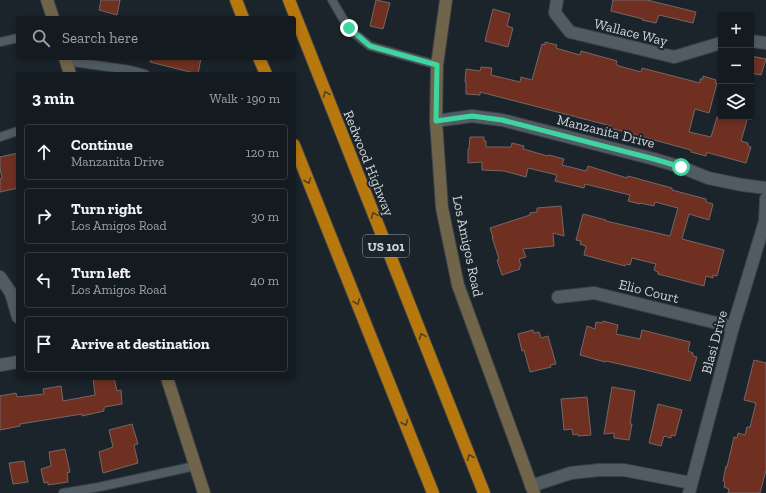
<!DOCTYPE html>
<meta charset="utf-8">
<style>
:root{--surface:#141b20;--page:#21282d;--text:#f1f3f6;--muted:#9da1a5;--line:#33393e}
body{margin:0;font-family:"Zilla Slab",serif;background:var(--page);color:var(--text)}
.controls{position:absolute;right:12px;top:12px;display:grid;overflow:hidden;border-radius:4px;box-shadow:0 2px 6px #0003}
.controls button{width:36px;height:36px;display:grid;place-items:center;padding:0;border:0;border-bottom:1px solid var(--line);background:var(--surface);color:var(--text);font:20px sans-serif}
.stop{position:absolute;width:12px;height:12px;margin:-9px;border:3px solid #40d4a1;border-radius:50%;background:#fff}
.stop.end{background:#40d4a1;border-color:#fff;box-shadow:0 1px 4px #0008}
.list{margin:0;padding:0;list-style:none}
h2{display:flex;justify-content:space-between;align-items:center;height:52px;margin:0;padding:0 16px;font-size:17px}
h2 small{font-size:13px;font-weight:400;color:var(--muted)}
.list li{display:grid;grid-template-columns:26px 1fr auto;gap:12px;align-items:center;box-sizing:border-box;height:56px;margin:0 8px 8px;padding:0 8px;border:1px solid var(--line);border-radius:4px}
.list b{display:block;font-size:15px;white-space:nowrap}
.list p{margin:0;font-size:13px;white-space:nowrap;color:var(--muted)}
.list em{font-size:13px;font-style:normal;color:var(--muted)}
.icon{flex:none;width:22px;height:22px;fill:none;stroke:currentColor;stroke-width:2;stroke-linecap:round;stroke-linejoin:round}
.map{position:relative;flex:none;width:766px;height:493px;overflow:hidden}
.search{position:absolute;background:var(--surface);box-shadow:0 2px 6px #0003;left:16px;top:16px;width:280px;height:44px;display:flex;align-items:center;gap:10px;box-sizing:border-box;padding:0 14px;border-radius:4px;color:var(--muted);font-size:15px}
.panel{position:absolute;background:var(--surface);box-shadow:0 2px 6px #0003;left:16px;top:72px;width:280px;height:308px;border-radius:4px}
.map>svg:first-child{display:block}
</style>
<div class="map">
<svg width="766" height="493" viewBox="0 0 766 493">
<rect width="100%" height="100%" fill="#1b242b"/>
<g fill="#6f3022" stroke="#756764">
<polygon points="101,0 120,0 117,15 99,10"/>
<polygon points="376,0 390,3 383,29 370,26"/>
<polygon points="613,0 647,0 696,12 693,23 659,15 656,23 642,20 643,19 611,11"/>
<polygon points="493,9 510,14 507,26 513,28 508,47 485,41"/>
<polygon points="545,42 557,45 556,48 559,49 580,55 581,51 617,61 616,64 619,66 641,72 642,68 700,83 700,79 703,79 703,76 716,80 715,83 717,83 709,113 695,109 689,132 711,137 717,117 748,117 741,141 748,143 748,146 751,147 746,163 709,153 707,152 706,156 691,152 691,150 610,128 611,126 515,101 480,92 480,95 466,94 466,82 465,82 466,69 480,71 481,67 492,68 491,75 520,82 521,77 532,80 542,44 545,45"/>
<polygon points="751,56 766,59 761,75 751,73"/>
<polygon points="151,58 201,58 198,74 150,62"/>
<polygon points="470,137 484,137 484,141 486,141 486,147 511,147 512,143 524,146 523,149 548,156 549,155 564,159 562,165 586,171 588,166 627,178 628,176 672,188 672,190 706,199 706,202 713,204 709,220 689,214 682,239 724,250 717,276 713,275 713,278 706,276 704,286 658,274 658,272 654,270 656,264 632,258 630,265 626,264 625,266 584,255 586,246 580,244 581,241 576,240 583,214 606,220 606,221 670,236 678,208 655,202 654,206 640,203 640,204 628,201 630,195 585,184 584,188 555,181 557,175 528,168 526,177 504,171 482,170 482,162 468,163 468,149 469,149"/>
<polygon points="18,153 18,188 0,192 0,179 2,178 0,168 0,157"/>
<polygon points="561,206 564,236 553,233 554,246 523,249 526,257 519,259 521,266 519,267 520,269 502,275 497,260 499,259 492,237 493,237 490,228 530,215 530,213 537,212 537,208"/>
<polygon points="603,321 618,325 616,334 640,339 642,330 690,342 688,351 693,353 693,356 697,357 690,381 646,370 606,361 605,362 580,355 587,326 595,329 596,322 603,323"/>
<polygon points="533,330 534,333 539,332 541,338 548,336 556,364 550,365 551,367 530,372 524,350 522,351 518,334"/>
<polygon points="754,360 766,363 766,470 760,493 728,493 729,489 724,487 725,482 723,481 726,466 727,467 734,437 737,438 738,433 745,435 747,427 750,427 756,403 744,400"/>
<polygon points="93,378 114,378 117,391 121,390 122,404 104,407 104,411 82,416 82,414 20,424 20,426 0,430 0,396 16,393 17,397 44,394 43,389 61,386 63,401 95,395"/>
<polygon points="612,387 635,391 630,424 632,424 629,440 614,438 614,433 604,434"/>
<polygon points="587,397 591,435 578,436 578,434 573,435 572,429 564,430 561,399"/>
<polygon points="658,404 682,410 675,436 671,435 671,438 664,436 661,446 649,443"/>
<polygon points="132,424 138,444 134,445 138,463 103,473 99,452 113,447 109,430"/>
<polygon points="65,449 70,472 67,473 68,482 48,485 48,482 44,483 41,469 51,466 49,452"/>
<polygon points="24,461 28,482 13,484 9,463"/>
</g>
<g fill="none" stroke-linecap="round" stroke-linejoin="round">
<defs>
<g id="lane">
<polyline points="332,0 349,29 370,46 437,65"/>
<polyline points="0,42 18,38"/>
<polyline points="66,61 130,70 145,74"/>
<polyline points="0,137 18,131"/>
<polyline points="63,493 99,487 195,466"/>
</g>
<g id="street">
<polyline points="557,0 555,13 570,32 674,57 721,43"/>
<polyline points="751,41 766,43"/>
<polyline points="436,121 472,116 502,120 654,159 681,167 708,178 742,185 766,188"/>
<polyline points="0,277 11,293 18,317"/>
<polyline points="558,297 594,293 733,327"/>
<polyline points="0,365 18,362"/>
<polyline points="531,486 571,473 599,470 624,470 691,483"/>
<polyline points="689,493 733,327 765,221 766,199"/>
</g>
<g id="secondary">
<polyline points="47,0 53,18"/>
<polyline points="446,0 437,65 436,121 442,208 458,285 534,493"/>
<polyline points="65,58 70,74"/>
<polyline points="167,378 204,493"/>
</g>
<g id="highway">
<polyline points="236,0 243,18"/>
<polyline points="289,0 484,493"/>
<polyline points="259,58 266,74"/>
<polyline points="294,145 433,493"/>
</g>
</defs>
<use href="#lane" stroke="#3a4147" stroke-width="10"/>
<use href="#street" stroke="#3a4147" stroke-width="14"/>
<use href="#secondary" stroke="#3a4147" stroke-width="14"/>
<use href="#highway" stroke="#3a4147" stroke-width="14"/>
<use href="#lane" stroke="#515b63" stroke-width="8"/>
<use href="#street" stroke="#515b63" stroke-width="12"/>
<use href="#secondary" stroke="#70644a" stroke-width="12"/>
<use href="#highway" stroke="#b7790e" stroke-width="12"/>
</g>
<defs><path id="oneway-chevron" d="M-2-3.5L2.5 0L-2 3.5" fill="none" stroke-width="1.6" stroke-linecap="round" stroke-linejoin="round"/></defs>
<g stroke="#524221">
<use href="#oneway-chevron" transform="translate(326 94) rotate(-112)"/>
<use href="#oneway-chevron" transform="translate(308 181) rotate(68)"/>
<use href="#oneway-chevron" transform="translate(374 215) rotate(-112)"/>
<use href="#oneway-chevron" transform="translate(357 302) rotate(68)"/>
<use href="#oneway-chevron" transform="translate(422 336) rotate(-112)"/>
<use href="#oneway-chevron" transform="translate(405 423) rotate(68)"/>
<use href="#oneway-chevron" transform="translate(470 457) rotate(-112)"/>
</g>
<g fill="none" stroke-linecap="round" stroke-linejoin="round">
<polyline stroke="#40d4a1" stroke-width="5" points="349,28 370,46 437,65 436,121 472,116 502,120 654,159 681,167"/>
</g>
<g text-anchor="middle" stroke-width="4" stroke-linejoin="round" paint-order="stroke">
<rect fill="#1b242b" stroke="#99a0a6" stroke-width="1" x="363" y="235" width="46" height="22" rx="3"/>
<g font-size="13" font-weight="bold" fill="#cfd5da">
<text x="386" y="251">US 101</text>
</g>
<g font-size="14" fill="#cfd5da" stroke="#1b242b">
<text transform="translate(631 32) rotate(14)" y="5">Wallace Way</text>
<text transform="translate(606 131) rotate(14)" y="5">Manzanita Drive</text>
<text transform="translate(369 163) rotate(68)" y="5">Redwood Highway</text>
<text transform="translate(468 246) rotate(78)" y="5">Los Amigos Road</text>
<text transform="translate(649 291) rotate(14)" y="5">Elio Court</text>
<text transform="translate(714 342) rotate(-75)" y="5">Blasi Drive</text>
</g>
</g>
</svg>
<div class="controls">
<button>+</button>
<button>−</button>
<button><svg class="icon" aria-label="layers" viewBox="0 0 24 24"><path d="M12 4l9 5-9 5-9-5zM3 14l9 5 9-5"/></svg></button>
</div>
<div class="stop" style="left:681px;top:167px"></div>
<div class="stop end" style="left:349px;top:28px"></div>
<div class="search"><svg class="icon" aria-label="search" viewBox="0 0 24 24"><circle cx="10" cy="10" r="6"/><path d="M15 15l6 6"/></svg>Search here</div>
<section class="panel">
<h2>3 min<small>Walk · 190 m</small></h2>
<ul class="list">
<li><svg class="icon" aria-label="ahead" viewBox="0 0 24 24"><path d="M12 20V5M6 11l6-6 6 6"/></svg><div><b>Continue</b><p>Manzanita Drive</p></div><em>120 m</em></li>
<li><svg class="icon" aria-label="right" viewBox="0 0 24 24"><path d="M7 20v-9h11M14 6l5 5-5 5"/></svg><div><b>Turn right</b><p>Los Amigos Road</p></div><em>30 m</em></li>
<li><svg class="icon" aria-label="left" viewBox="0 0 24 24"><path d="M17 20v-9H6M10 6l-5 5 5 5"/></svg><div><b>Turn left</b><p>Los Amigos Road</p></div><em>40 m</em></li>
<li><svg class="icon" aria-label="arrive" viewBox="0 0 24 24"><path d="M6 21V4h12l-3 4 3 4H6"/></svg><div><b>Arrive at destination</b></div></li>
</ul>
</section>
</div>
